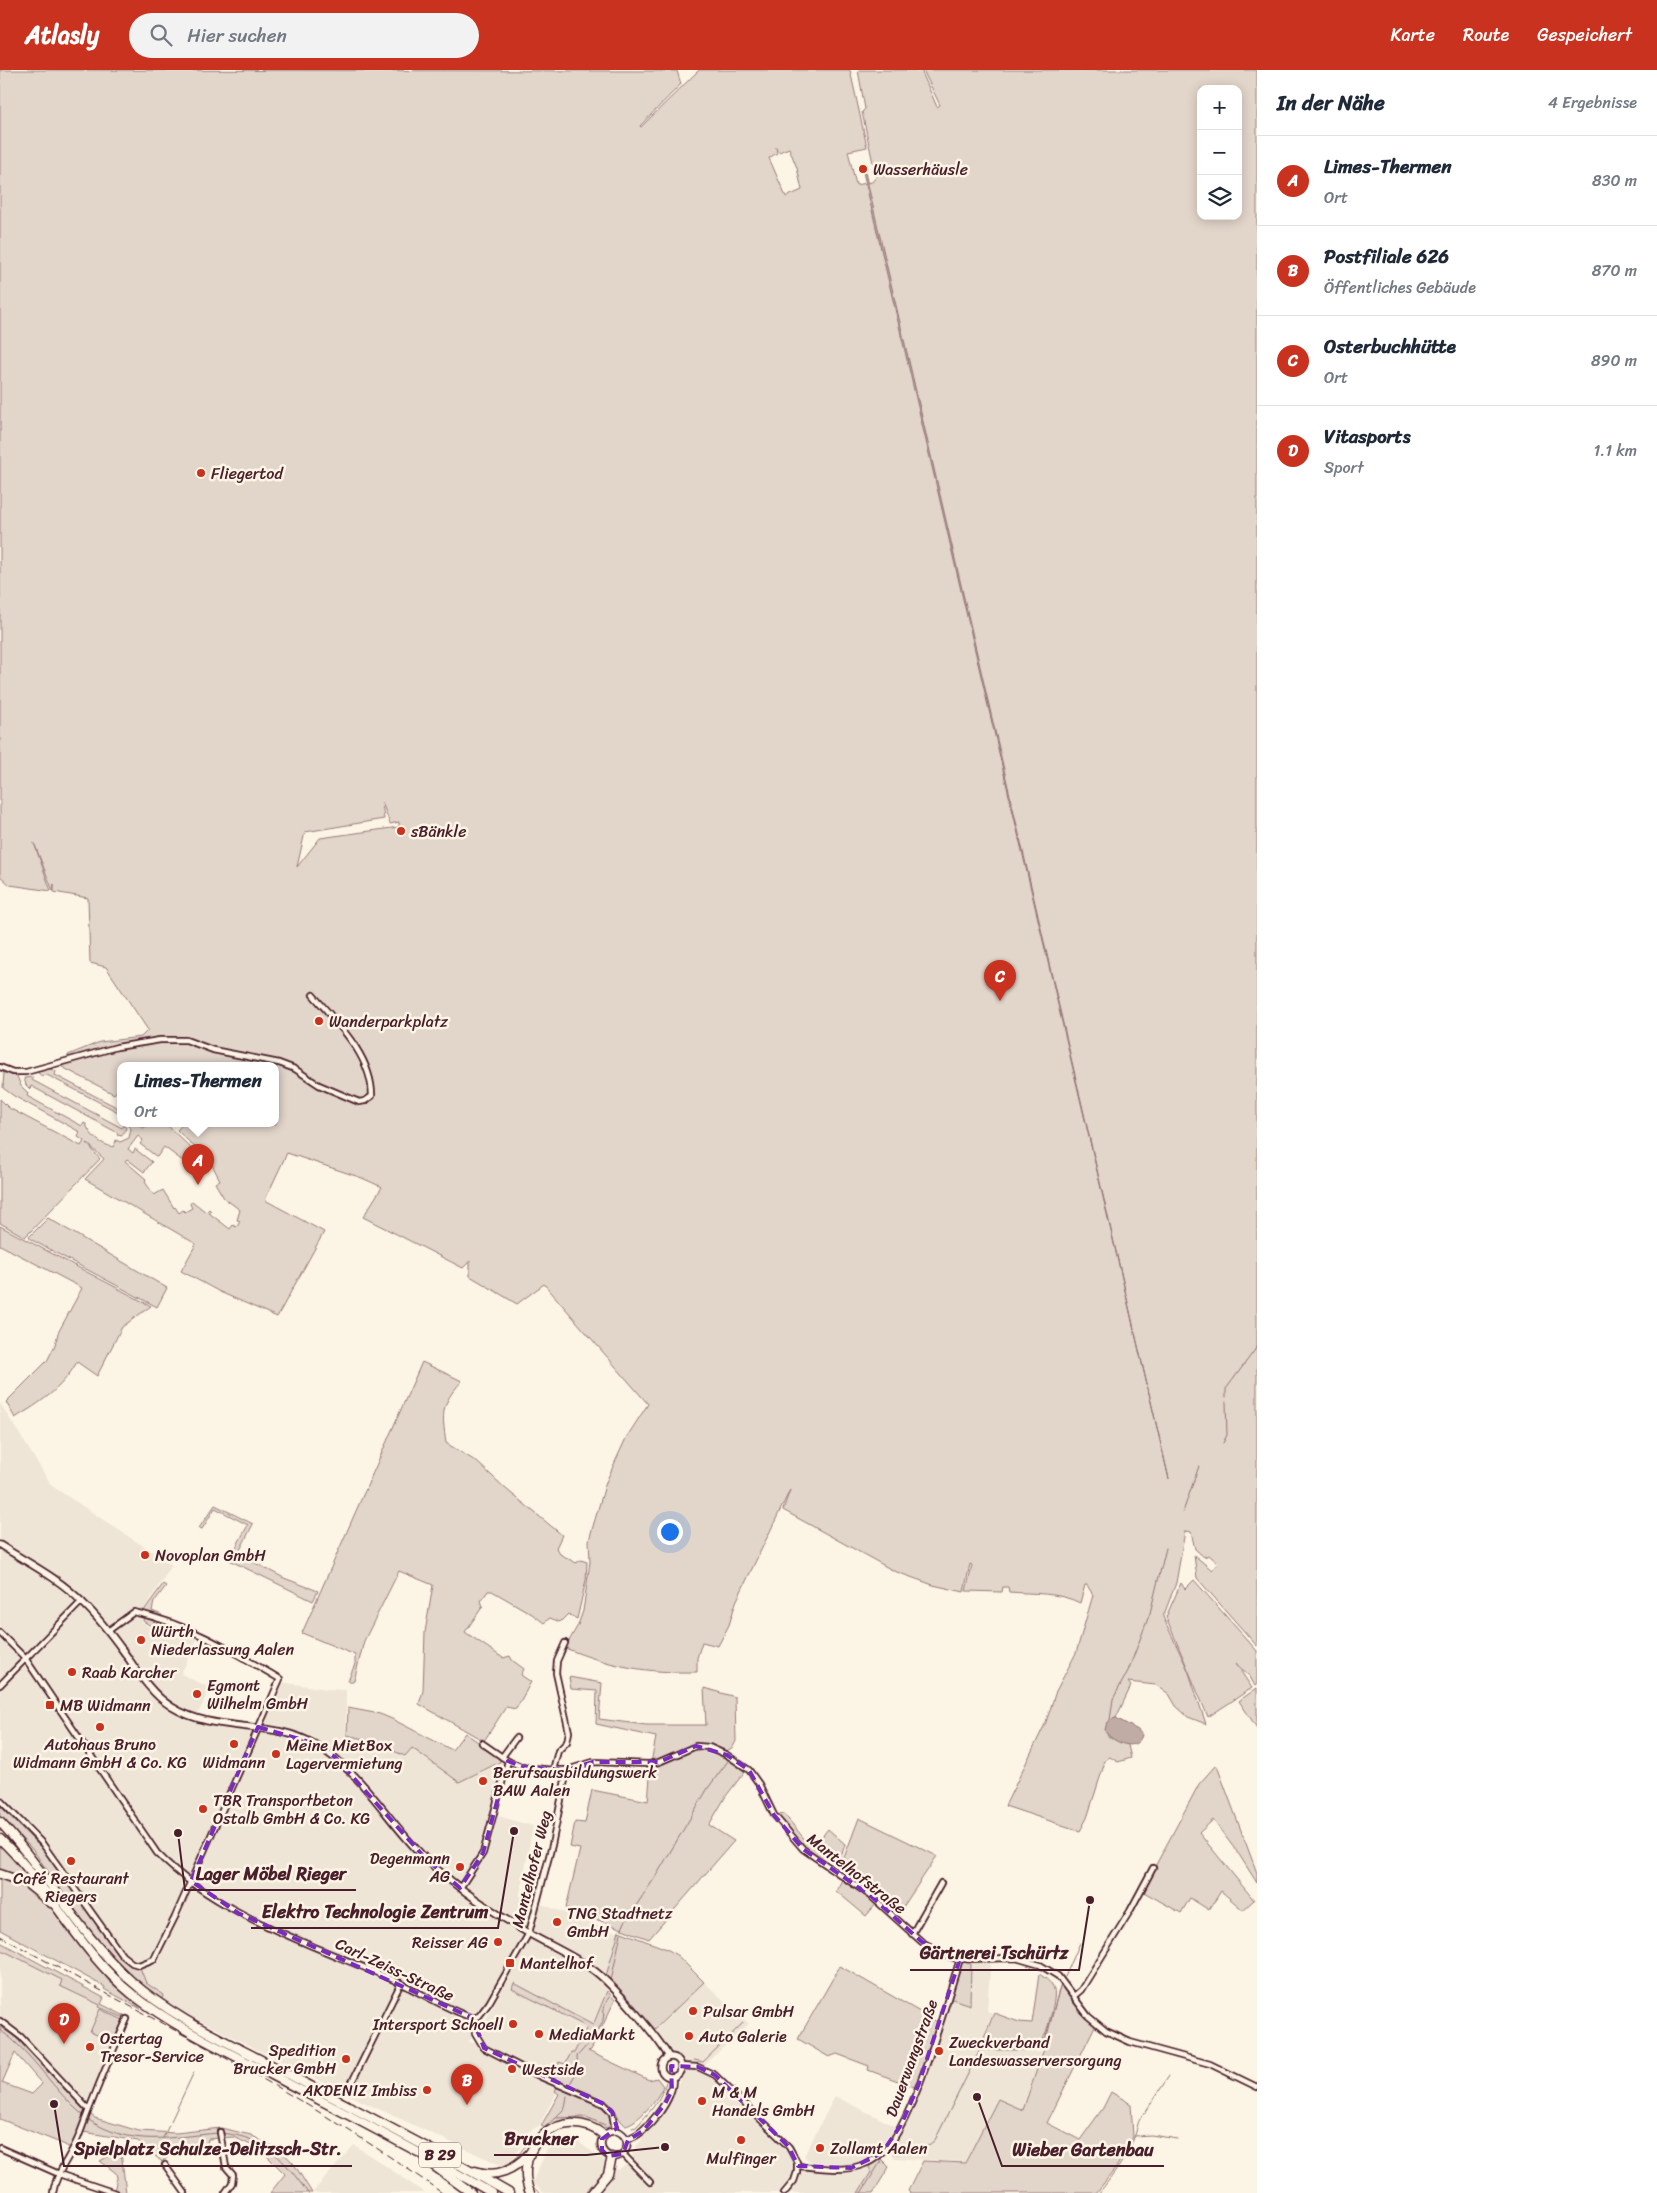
<!DOCTYPE html>
<html lang="de">
<meta charset="utf-8">
<style>
:root{--surface:#fff;--page:#f2f2f3;--text:#1f2937;--muted:#747a83;--line:#e0e1e3;--accent:#c8321e}
body{margin:0;font-family:Sriracha,sans-serif;background:var(--page);color:var(--text)}
.controls{position:absolute;right:15px;top:15px;display:grid;overflow:hidden;border-radius:10px;box-shadow:0 2px 12px #0003}
.controls button{width:45px;height:45px;display:grid;place-items:center;padding:0;border:0;border-bottom:1px solid var(--line);background:var(--surface);color:var(--text);font:25px sans-serif}
.you{position:absolute;left:669px;top:1461px;width:18px;height:18px;margin:-12px;border:4px solid #fff;border-radius:50%;background:#1a73e8;box-shadow:0 0 0 8px #1a73e833}
.badge{display:grid;place-items:center;width:32px;height:32px;border-radius:50%;background:var(--accent);color:#fff;font-size:16px;font-weight:700}
.pin{position:absolute;translate:-50% -41px;filter:drop-shadow(0 1px 2px #0008)}
.pin::after{content:'';position:absolute;top:26px;width:18px;height:15px;background:inherit;clip-path:polygon(0 0,100% 0,50% 100%)}
.popup{position:absolute;left:117px;top:992px;width:162px;height:65px;box-sizing:border-box;display:grid;place-content:center;border-radius:10px;background:var(--surface);filter:drop-shadow(0 1px 4px #0005);font-size:16px;white-space:nowrap;color:var(--muted)}
.popup b{font-size:19px;color:var(--text)}
.popup::after{content:'';position:absolute;left:50%;top:100%;margin-left:-10px;border:10px solid transparent;border-top-color:var(--surface)}
.list{margin:0;padding:0;list-style:none}
h2{display:flex;justify-content:space-between;align-items:center;height:65px;margin:0;padding:0 20px;font-size:21px}
h2 small{font-size:16px;font-weight:400;color:var(--muted)}
.list li{display:grid;grid-template-columns:32px 1fr auto;gap:15px;align-items:center;box-sizing:border-box;height:90px;padding:0 20px;border-top:1px solid var(--line)}
.list b{display:block;font-size:19px;white-space:nowrap}
.list p{margin:0;font-size:16px;white-space:nowrap;color:var(--muted)}
.list em{font-size:16px;font-style:normal;color:var(--muted)}
.icon{flex:none;width:28px;height:28px;fill:none;stroke:currentColor;stroke-width:2;stroke-linecap:round;stroke-linejoin:round}
.map{position:relative;flex:none;width:1257px;height:2123px;overflow:hidden}
header{display:flex;align-items:center;gap:30px;box-sizing:border-box;height:70px;padding:0 25px;background:var(--accent);color:#fff}
header strong{font-size:24px}
nav{display:flex;gap:28px;margin-inline-start:auto;font-size:18px}
.search{width:350px;height:45px;background:var(--page);display:flex;align-items:center;gap:12px;box-sizing:border-box;padding:0 18px;border-radius:28px;color:var(--muted);font-size:19px}
main{display:flex}
aside{flex:1;background:var(--surface)}
.map>svg:first-child{display:block}
</style>
<header>
<strong>Atlasly</strong>
<div class="search"><svg class="icon" aria-label="search" viewBox="0 0 24 24"><circle cx="10" cy="10" r="6"/><path d="M15 15l6 6"/></svg>Hier suchen</div>
<nav><a>Karte</a><a>Route</a><a>Gespeichert</a></nav>
</header>
<main>
<div class="map">
<svg width="1257" height="2123" viewBox="0 0 1257 2123">
<rect width="100%" height="100%" fill="#fcf5e5"/>
<filter id="ink" filterUnits="userSpaceOnUse"><feTurbulence type="fractalNoise" baseFrequency=".02" numOctaves="2"/><feDisplacementMap in="SourceGraphic" scale="10" xChannelSelector="R" yChannelSelector="G"/><feConvolveMatrix kernelMatrix="1 2 1 2 8 2 1 2 1" color-interpolation-filters="sRGB"/></filter>
<g filter="url(#ink)">
<g fill="#eee5d7" fill-rule="evenodd">
<path d="M0 1333 52 1416 172 1495 144 1539 142 1552 156 1561 162 1549 199 1566 181 1604 210 1618 197 1646 204 1649 259 1656 281 1612 327 1619 346 1620V1666L371 1671 405 1686 412 1677 459 1712 505 1691 491 1744 533 1756 520 1826 621 1864 607 1906 608 1917 592 1955 539 2056 528 2062 509 2099 348 2025 160 1931 164 1925 146 1913 139 1896 122 1885 42 1773 39 1776 0 1736ZM503 1907 507 1909 474 1973 469 1972Z"/>
<polygon points="0,1879 63,1910 61,1916 100,1935 99,1937 124,1948 86,2034 16,1959 0,1948"/>
<polygon points="991,1888 987,1941 993,1943 979,1979 1043,1982 1023,2040 998,2030 965,2092 894,2088 889,2078 903,2053 949,1929 970,1934 971,1889"/>
<polygon points="704,1912 749,1954 703,1996 686,1994 682,1987 675,1986 655,1961"/>
<polygon points="690,1998 699,1999 715,2007 789,2081 796,2097 815,2097 804,2086 835,2026 897,2057 882,2080 866,2091 871,2101 858,2123 544,2123 532,2113 546,2081 562,2068 573,2068 618,2100 632,2090 633,2081 669,2032 684,2003"/>
<polygon points="354,2075 377,2090 425,2123 312,2123"/>
</g>
<g fill="#e2d5ca" stroke="#967a7a" fill-rule="evenodd">
<path d="M0 0 677 1 681 14 640 56 641 57 699 0H850L867 77 848 81 856 115 872 112 876 107 862 42 865 39 858 0H921L937 37 940 35 923 0H1257V1576L1197 1508 1194 1485 1212 1500 1218 1493 1209 1485 1204 1487 1195 1479 1191 1462 1185 1461 1176 1513 1163 1547 1188 1600 1206 1654 1188 1647 1176 1636 1169 1624 1156 1615 1128 1612 1131 1616 1116 1648C1108 1650 1106 1654 1105 1661L1109 1667 1128 1675 1131 1688 1118 1692 1110 1687 1103 1692 1104 1695 1087 1748 1080 1761 1005 1736 1046 1652 1056 1621 1076 1583 1093 1525 1087 1515H1085L1080 1533C1059 1522 1033 1524 1009 1522L1008 1517H1003L1002 1522 966 1521 972 1495 970 1494 964 1522 933 1515 894 1501 783 1440 790 1420 736 1532 729 1555 718 1576 702 1572 697 1588V1602C647 1603 612 1597 565 1578L578 1555 583 1541 590 1492 589 1470 606 1412 626 1368 648 1334 544 1214 517 1234 470 1206V1191L463 1198 363 1147 382 1117 362 1108 287 1083 265 1130 324 1162 277 1247 220 1222 181 1201 196 1174 85 1109 104 1089 87 1073 100 1089 28 1164 25 1167 0 1153V1029L9 1038 81 1076 84 1071 78 1067 80 1062 14 1026 3 1018 4 1001 16 1004 21 1016 28 1023 27 1026 82 1056 84 1053 86 1054C90 1066 101 1075 114 1077L116 1070 120 1072 129 1068 131 1059 128 1054H136L143 1058 150 1054H166L196 1083 187 1094 164 1077 157 1087 140 1074 143 1070 138 1066 128 1079 133 1083 135 1079 152 1092 144 1102 127 1089 125 1091 146 1109 145 1112 154 1125 163 1120 174 1138 175 1137 179 1143 183 1140 185 1142 192 1138 190 1134 192 1131 206 1142 209 1139 211 1141 209 1143 230 1159 233 1155 236 1157 238 1155 240 1151 237 1150 240 1140 224 1128 215 1113 220 1110 211 1093 177 1060 183 1054H276V996H120V1017L114 1024 62 997V995L78 990H69L68 985 100 972 141 967 148 960 106 897 90 893 88 828 54 822V814L53 821 34 773 51 821 10 815 0 806ZM1201 19H1238V146H1201ZM776 77 779 82 789 78 797 98 802 120 786 127 769 88 777 83ZM382 732 390 754 399 752V757L320 768 297 797 305 762 384 749Z"/>
<polygon points="50,999 56,1001 55,1005 120,1039 120,1043 45,1004 43,1007 37,1002"/>
<polygon points="33,1007 32,1010 122,1058 124,1055 126,1058 122,1066 117,1065 118,1063 31,1016 30,1019 26,1015 24,1008"/>
<polygon points="48,1148 167,1218 157,1237 30,1169 29,1167"/>
<path d="M0 1156 151 1236 122 1257 97 1306 77 1292C61 1320 41 1332 15 1348L6 1332 47 1291 55 1275 58 1263 82 1218 0 1175Z"/>
<path d="M422 1292 462 1311C440 1335 442 1343 446 1373L477 1392 506 1419 562 1465 556 1478 560 1484 576 1493 581 1490 587 1492 586 1510 577 1549 568 1544 560 1552 550 1548 544 1553 532 1544 492 1521H488L481 1531 483 1536 465 1562 503 1588 510 1586 512 1590 524 1599 521 1605 531 1612 516 1639 506 1637 484 1671 419 1634 423 1621 425 1562 433 1515 399 1501 364 1571 354 1611H348L355 1594V1585L302 1563Z"/>
<polygon points="215,1435 253,1454 238,1484 284,1508 318,1521 313,1531 229,1490 248,1455 215,1438 202,1459 199,1458"/>
<polygon points="1194,1510 1257,1581 1257,1614 1255,1616 1249,1605 1236,1594 1252,1618 1208,1647 1166,1547 1181,1513 1185,1519"/>
<polygon points="163,1514 166,1516 154,1532 152,1541 162,1545 156,1559 143,1551 145,1539"/>
<polygon points="569,1607 602,1613 599,1649 646,1655 706,1655 704,1618 735,1627 736,1671 733,1677 727,1681 695,1674 651,1693 656,1667 596,1654 597,1621 571,1619"/>
<polygon points="1257,1618 1257,1658 1239,1631"/>
<polygon points="348,1638 380,1644 392,1649 452,1680 465,1663 500,1687 500,1692 459,1712 412,1678 405,1686 371,1671 347,1665"/>
<path d="M697 1677C715 1679 731 1689 746 1700L726 1726 709 1755 734 1771 649 1869 566 1838 580 1779 570 1777 575 1752 585 1753 592 1720 648 1731 651 1696Z"/>
<polygon points="1215,1696 1217,1696 1257,1803 1257,1813 1240,1786 1213,1750 1199,1763 1254,1830 1243,1840 1221,1821 1209,1840 1190,1828 1181,1843 1142,1821 1199,1714"/>
<polygon points="0,1736 39,1776 42,1773 122,1885 139,1895 146,1913 164,1925 160,1931 116,1892 96,1870 33,1780 0,1746"/>
<polygon points="784,1744 806,1771 825,1785 825,1793 806,1780 777,1745"/>
<polygon points="859,1748 937,1786 897,1846 850,1806 842,1793"/>
<polygon points="828,1759 845,1774 840,1791 828,1785 816,1774"/>
<polygon points="0,1772 36,1813 27,1817 51,1837 109,1911 141,1939 104,1919 105,1917 0,1860"/>
<polygon points="843,1808 877,1833 866,1846 836,1821"/>
<polygon points="619,1861 667,1879 678,1886 704,1912 655,1959 606,1906"/>
<polygon points="0,1872 104,1928 101,1934 123,1945 124,1948 99,1937 100,1935 60,1916 62,1910 0,1879"/>
<polygon points="965,1891 966,1893 971,1894 970,1935 949,1928 959,1896"/>
<polygon points="840,1896 939,1953 917,2018 868,2000 869,1996 837,1984 829,1987 798,1969"/>
<path d="M1039 1904C1047 1909 1051 1912 1054 1920 1057 1927 1046 1967 1041 1973 1038 1976 1035 1978 1031 1979L980 1978 994 1943 1019 1952 1032 1953Z"/>
<polygon points="1063,1912 1096,1954 1047,2053 1080,2070 1103,2038 1111,2022 1131,2034 1133,2067 1116,2098 1096,2123 910,2123 908,2121 923,2091 965,2093 998,2029 1023,2040 1043,1982 1058,1923"/>
<path d="M514 1913 593 1955 607 1921 615 1930 591 1980 588 1981 649 2010 657 2008 663 2016C659 2028 637 2054 625 2055 617 2049 617 2039 609 2033 599 2026 584 2022 573 2016L570 2022C585 2029 607 2034 611 2052L609 2057C600 2059 594 2054 585 2051 572 2046 557 2051 546 2058L541 2056 559 2024 555 2021 560 2012 551 2007 559 1992 565 1994 571 1983H574L587 1957 512 1919Z"/>
<polygon points="100,1939 123,1950 113,1972 90,1962"/>
<path d="M0 1957 15 1967 86 2042 72 2079 63 2074 0 2049ZM15 1983 42 2014 32 2024 2 2013Z"/>
<polygon points="87,2042 95,2048 139,2061 176,2063 221,2058 251,2065 267,2074 279,2078 294,2094 312,2123 270,2123 285,2104 260,2079 233,2067 208,2069 206,2081 176,2080 162,2092 138,2071 83,2062 83,2053"/>
<polygon points="110,2078 121,2081 126,2123 114,2121 117,2108 116,2103 100,2091 107,2087"/>
<polygon points="880,2088 889,2097 873,2123 858,2123 871,2102 869,2097"/>
</g>
<g fill="#c0aca5" stroke="#917474">
<polygon points="863,102 865,102 1169,1409"/>
<path d="M1116 1648 1138 1660 1142 1665C1137 1683 1113 1673 1105 1661 1106 1654 1108 1650 1116 1648Z"/>
</g>
<g fill="none" stroke-linecap="round" stroke-linejoin="round">
<g stroke="#917474" stroke-width="1">
<polyline points="1226,1327 1226,1319 1257,1277"/>
<polyline points="1223,1373 1227,1365 1226,1332"/>
<polyline points="1183,1442 1199,1396"/>
<polyline points="1110,1650 1113,1629 1128,1601 1150,1543 1166,1478"/>
<polyline points="622,1859 625,1852 656,1806 708,1718 728,1691"/>
<polyline points="1065,1907 1080,1873"/>
<polyline points="611,1911 621,1863"/>
<path d="M0 1960C33 1982 53 2021 84 2046"/>
<polyline points="694,1990 703,1992 743,1953"/>
<path d="M568 2017 578 2000 577 1986C582 1982 602 1957 603 1950 605 1938 602 1939 609 1927"/>
<polyline points="555,2048 586,2047 605,2055"/>
<path d="M87 2049C132 2078 169 2067 218 2063"/>
<polyline points="171,2051 194,2002"/>
<path d="M632 2058 636 2057C649 2043 661 2030 666 2012"/>
<path d="M222 2063C268 2068 283 2089 308 2123"/>
<polyline points="1135,2066 1151,2065 1178,2069"/>
<polyline points="163,2068 169,2055"/>
<path d="M893 2083C909 2084 923 2081 935 2070L980 1980H1035L1043 1976 1061 1914"/>
<path d="M514 2092C525 2071 546 2058 562 2041 566 2038 566 2031 567 2026"/>
<polyline points="536,2120 540,2123"/>
<polyline points="861,2123 881,2091"/>
<path d="M1099 2123C1113 2105 1127 2088 1135 2065 1138 2057 1137 2050 1144 2044L1169 2006"/>
</g>
<defs>
<g id="street">
<path d="M0 997 13 1002H26L117 977 160 970H186L213 980 279 993 295 999 319 1015 359 1032 365 1031 372 1026C372 986 337 953 313 925"/>
<polyline points="0,1563 25,1588 94,1690"/>
<polyline points="0,1615 82,1531"/>
<polyline points="482,1673 508,1691 523,1697 553,1700 567,1700 593,1692 649,1694 659,1692 696,1676 709,1677 727,1685 749,1700 759,1714 774,1745 803,1779 871,1826 922,1872 950,1887 960,1889 1016,1888 1040,1895 1058,1906 1088,1946 1106,1961 1130,1972 1210,1994 1257,2017"/>
<polyline points="502,1687 516,1668"/>
<path d="M95 1692 157 1783C218 1846 314 1875 394 1910 420 1922 446 1939 473 1948"/>
<polyline points="553,1700 558,1681 567,1672 569,1662 556,1603 557,1591 565,1573"/>
<path d="M0 1730 42 1773 122 1885 132 1893 139 1895 154 1889 175 1847 280 1609C232 1581 189 1554 134 1542L108 1561"/>
<polyline points="460,1818 483,1783 508,1691"/>
<polyline points="912,1864 941,1813"/>
<polyline points="1074,1926 1081,1920 1130,1841 1153,1798"/>
<polyline points="473,1948 479,1946 489,1933 529,1863 552,1775 567,1700"/>
<polyline points="473,1948 475,1963 484,1978 541,2007 604,2034 612,2042 615,2060"/>
<polyline points="0,1951 21,1967 88,2039"/>
<polyline points="681,1996 698,1997 715,2005 789,2077 797,2092 797,2102 794,2111 784,2123"/>
<polyline points="350,2016 401,1913"/>
<polyline points="220,2062 226,2097 233,2105 232,2113 225,2123"/>
<polyline points="0,2078 59,2104 115,2123"/>
<polyline points="623,2084 650,2112"/>
<polyline points="165,2095 185,2123"/>
<path d="M798 2096C817 2097 840 2102 859 2096 866 2094 876 2089 882 2083 913 2057 946 1932 960 1889"/>
<path d="M53 2123C56 2101 73 2084 80 2063 94 2025 110 1987 127 1949"/>
</g>
<g id="secondary">
<path d="M0 1475C28 1493 59 1508 82 1532 98 1547 111 1564 124 1582 138 1602 151 1624 172 1637 215 1664 271 1649 314 1674 363 1701 389 1755 429 1792 459 1820 493 1842 528 1863 549 1875 572 1885 592 1899 612 1913 657 1966 669 1987"/>
<circle cx="671" cy="1997" r="10"/>
<circle cx="614" cy="2074" r="13"/>
<path d="M627 2069C646 2065 676 2027 672 2007"/>
</g>
<g id="highway">
<path d="M0 1752C47 1802 79 1864 130 1910 170 1946 221 1969 269 1994 349 2037 431 2077 509 2123"/>
<path d="M0 1769C50 1816 79 1882 132 1924 174 1957 224 1980 272 2005 346 2044 419 2081 492 2123"/>
<polyline points="0,1804 26,1813 51,1833"/>
<polyline points="430,2093 471,2123"/>
<path d="M475 2101C497 2109 514 2099 529 2084"/>
<path d="M530 2123C511 2077 562 2032 604 2065"/>
<polyline points="592,2123 608,2104 612,2087"/>
</g>
</defs>
<use href="#street" stroke="#4a1f2b" stroke-width="8"/>
<use href="#secondary" stroke="#4a1f2b" stroke-width="9"/>
<use href="#highway" stroke="#4a1f2b" stroke-width="11"/>
<use href="#street" stroke="#fcf5e5" stroke-width="4.5"/>
<use href="#secondary" stroke="#fcf5e5" stroke-width="5.5"/>
<use href="#highway" stroke="#fcf5e5" stroke-width="8"/>
<path stroke="#4a1f2b" stroke-width="1" stroke-dasharray="8 4" stroke-linecap="butt" d="M0 1866C149 1948 304 2023 442 2123"/>
</g>
</g>
<path fill="none" stroke="#7b2cbf" stroke-width="4" stroke-dasharray="10 6" stroke-linejoin="round" d="M258 1657 313 1673 335 1687 426 1789 460 1818 483 1783 508 1691 523 1697 567 1700 593 1692H659L696 1676 727 1685 749 1700 774 1745 803 1779 871 1826 922 1872 960 1889 918 2016 901 2055 882 2083 851 2098 798 2096 789 2077 715 2005 698 1997 671 1996 672 2020 665 2034 643 2061 628 2070 623 2084 608 2086 602 2080V2069L617 2058 612 2042 604 2034 484 1978 473 1948 238 1843 191 1811Z"/>
<g fill="#c8321e" stroke="#fcf5e5" stroke-width="2">
<circle cx="863" cy="99" r="5"/>
<circle cx="201" cy="403" r="5"/>
<circle cx="401" cy="761" r="5"/>
<circle cx="319" cy="951" r="5"/>
<circle cx="145" cy="1485" r="5"/>
<circle cx="141" cy="1570" r="5"/>
<circle cx="72" cy="1602" r="5"/>
<circle cx="197" cy="1624" r="5"/>
<rect x="45" y="1630" width="10" height="10" rx="2.5"/>
<circle cx="100" cy="1657" r="5"/>
<circle cx="234" cy="1674" r="5"/>
<circle cx="276" cy="1684" r="5"/>
<circle cx="483" cy="1711" r="5"/>
<circle cx="203" cy="1739" r="5"/>
<circle cx="71" cy="1791" r="5"/>
<circle cx="460" cy="1797" r="5"/>
<circle cx="557" cy="1852" r="5"/>
<circle cx="498" cy="1872" r="5"/>
<rect x="505" y="1888" width="10" height="10" rx="2.5"/>
<circle cx="693" cy="1941" r="5"/>
<circle cx="513" cy="1954" r="5"/>
<circle cx="539" cy="1964" r="5"/>
<circle cx="689" cy="1966" r="5"/>
<circle cx="90" cy="1977" r="5"/>
<circle cx="939" cy="1981" r="5"/>
<circle cx="346" cy="1989" r="5"/>
<circle cx="512" cy="1999" r="5"/>
<circle cx="427" cy="2020" r="5"/>
<circle cx="702" cy="2031" r="5"/>
<circle cx="741" cy="2070" r="5"/>
<circle cx="820" cy="2078" r="5"/>
</g>
<g text-anchor="middle" stroke-width="5" stroke-linejoin="round" paint-order="stroke">
<rect fill="#fcf5e5" stroke="#7f5f63" stroke-width="1" x="419" y="2072.5" width="42" height="25" rx="4"/>
<g font-size="15" font-weight="bold" fill="#4a1f2b">
<text x="440" y="2090">B 29</text>
</g>
<g font-size="16" fill="#4a1f2b" stroke="#fcf5e5" text-anchor="start">
<text x="873" y="105">Wasserhäusle</text>
<text x="211" y="409">Fliegertod</text>
<text x="411" y="767">sBänkle</text>
<text x="329" y="957">Wanderparkplatz</text>
<text x="155" y="1491">Novoplan GmbH</text>
<text x="151" y="1567">Würth<tspan x="151" dy="18">Niederlassung Aalen</tspan></text>
<text x="82" y="1608">Raab Karcher</text>
<text x="207" y="1621">Egmont<tspan x="207" dy="18">Wilhelm GmbH</tspan></text>
<text x="60" y="1641">MB Widmann</text>
<text x="100" y="1680" text-anchor="middle">Autohaus Bruno<tspan x="100" dy="18">Widmann GmbH &amp; Co. KG</tspan></text>
<text x="286" y="1681">Meine MietBox<tspan x="286" dy="18">Lagervermietung</tspan></text>
<text x="234" y="1698" text-anchor="middle">Widmann</text>
<text x="493" y="1708">Berufsausbildungswerk<tspan x="493" dy="18">BAW Aalen</tspan></text>
<text x="213" y="1736">TBR Transportbeton<tspan x="213" dy="18">Ostalb GmbH &amp; Co. KG</tspan></text>
<text x="450" y="1794" text-anchor="end">Degenmann<tspan x="450" dy="18">AG</tspan></text>
<text x="71" y="1814" text-anchor="middle">Café Restaurant<tspan x="71" dy="18">Riegers</tspan></text>
<text x="567" y="1849">TNG Stadtnetz<tspan x="567" dy="18">GmbH</tspan></text>
<text x="488" y="1878" text-anchor="end">Reisser AG</text>
<text x="520" y="1899">Mantelhof</text>
<text x="703" y="1947">Pulsar GmbH</text>
<text x="503" y="1960" text-anchor="end">Intersport Schoell</text>
<text x="549" y="1970">MediaMarkt</text>
<text x="699" y="1972">Auto Galerie</text>
<text x="100" y="1974">Ostertag<tspan x="100" dy="18">Tresor-Service</tspan></text>
<text x="949" y="1978">Zweckverband<tspan x="949" dy="18">Landeswasserversorgung</tspan></text>
<text x="336" y="1986" text-anchor="end">Spedition<tspan x="336" dy="18">Brucker GmbH</tspan></text>
<text x="522" y="2005">Westside</text>
<text x="417" y="2026" text-anchor="end">AKDENIZ Imbiss</text>
<text x="712" y="2028">M &amp; M<tspan x="712" dy="18">Handels GmbH</tspan></text>
<text x="830" y="2084">Zollamt Aalen</text>
<text x="741" y="2094" text-anchor="middle">Mulfinger</text>
</g>
<g font-size="16" fill="#4a1f2b" stroke="#fcf5e5">
<text transform="translate(531 1799) rotate(-76)" y="6">Mantelhofer Weg</text>
<text transform="translate(857 1803) rotate(38)" y="6">Mantelhofstraße</text>
<text transform="translate(395 1899) rotate(25)" y="6">Carl-Zeiss-Straße</text>
<text transform="translate(911 1988) rotate(-70)" y="6">Dauerwangstraße</text>
</g>
</g>
<path fill="none" stroke="#4a1f2b" stroke-width="2" d="M178 1763L185 1820H356M514 1761L498 1858H251M1090 1830L1079 1900H910M665 2077L587 2085H494M54 2034L64 2096H352M977 2027L1002 2096H1164"/>
<g fill="#4a1f2b" stroke="#fcf5e5" stroke-width="2">
<circle cx="178" cy="1763" r="5"/>
<circle cx="514" cy="1761" r="5"/>
<circle cx="1090" cy="1830" r="5"/>
<circle cx="665" cy="2077" r="5"/>
<circle cx="54" cy="2034" r="5"/>
<circle cx="977" cy="2027" r="5"/>
</g>
<g font-size="18" text-anchor="middle" font-weight="bold" fill="#4a1f2b" stroke="#fcf5e5" stroke-width="5" stroke-linejoin="round" paint-order="stroke">
<text x="271" y="1810">Lager Möbel Rieger</text>
<text x="375" y="1848">Elektro Technologie Zentrum</text>
<text x="994" y="1889">Gärtnerei Tschürtz</text>
<text x="541" y="2075">Bruckner</text>
<text x="208" y="2085">Spielplatz Schulze-Delitzsch-Str.</text>
<text x="1083" y="2086">Wieber Gartenbau</text>
</g>
</svg>
<div class="controls">
<button>+</button>
<button>−</button>
<button><svg class="icon" aria-label="layers" viewBox="0 0 24 24"><path d="M12 4l9 5-9 5-9-5zM3 14l9 5 9-5"/></svg></button>
</div>
<div class="you"></div>
<div class="pin badge" style="left:198px;top:1115px">A</div>
<div class="popup"><b>Limes-Thermen</b>Ort</div>
<div class="pin badge" style="left:467px;top:2035px">B</div>
<div class="pin badge" style="left:1000px;top:931px">C</div>
<div class="pin badge" style="left:64px;top:1974px">D</div>
</div>
<aside>
<h2>In der Nähe<small>4 Ergebnisse</small></h2>
<ul class="list">
<li><span class="badge">A</span><div><b>Limes-Thermen</b><p>Ort</p></div><em>830 m</em></li>
<li><span class="badge">B</span><div><b>Postfiliale 626</b><p>Öffentliches Gebäude</p></div><em>870 m</em></li>
<li><span class="badge">C</span><div><b>Osterbuchhütte</b><p>Ort</p></div><em>890 m</em></li>
<li><span class="badge">D</span><div><b>Vitasports</b><p>Sport</p></div><em>1.1 km</em></li>
</ul>
</aside>
</main>
